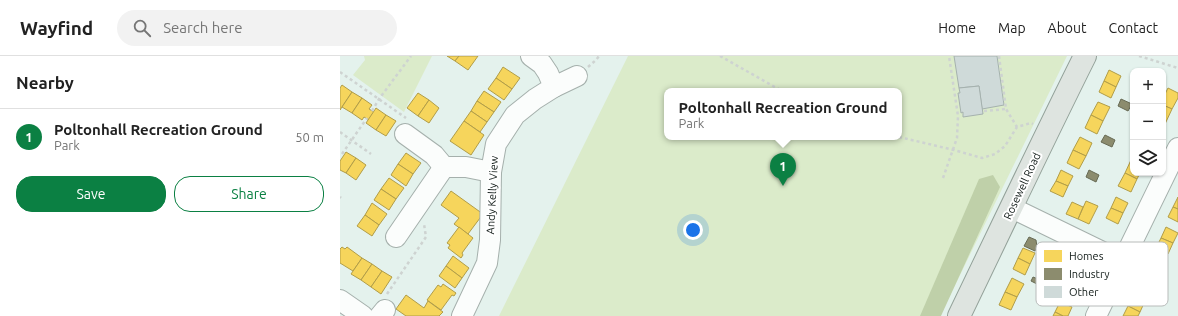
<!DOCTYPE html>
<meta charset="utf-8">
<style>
:root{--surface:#fff;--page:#f2f2f2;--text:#222;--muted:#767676;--line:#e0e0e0;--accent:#0b8043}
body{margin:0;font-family:Ubuntu,sans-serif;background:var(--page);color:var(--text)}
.controls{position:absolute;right:12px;top:12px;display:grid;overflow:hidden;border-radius:8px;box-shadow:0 1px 3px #0004}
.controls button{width:36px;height:36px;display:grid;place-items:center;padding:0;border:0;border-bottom:1px solid var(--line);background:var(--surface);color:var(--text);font:20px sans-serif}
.you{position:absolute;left:353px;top:174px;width:14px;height:14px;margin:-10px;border:3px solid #fff;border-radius:50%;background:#1a73e8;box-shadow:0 0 0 6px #1a73e833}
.badge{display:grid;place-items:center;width:26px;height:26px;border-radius:50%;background:var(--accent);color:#fff;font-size:13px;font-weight:700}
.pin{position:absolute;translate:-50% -33px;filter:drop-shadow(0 1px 2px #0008)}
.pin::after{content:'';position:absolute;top:21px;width:14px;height:12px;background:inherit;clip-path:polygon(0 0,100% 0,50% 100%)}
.popup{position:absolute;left:324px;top:32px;width:238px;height:52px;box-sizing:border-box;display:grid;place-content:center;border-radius:8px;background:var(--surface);filter:drop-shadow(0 1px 3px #0005);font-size:13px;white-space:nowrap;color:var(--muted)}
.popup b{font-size:15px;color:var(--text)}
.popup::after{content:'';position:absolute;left:50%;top:100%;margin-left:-8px;border:8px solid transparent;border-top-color:var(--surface)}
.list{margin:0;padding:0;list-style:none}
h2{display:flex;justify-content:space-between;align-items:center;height:52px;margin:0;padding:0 16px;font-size:17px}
h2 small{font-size:13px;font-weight:400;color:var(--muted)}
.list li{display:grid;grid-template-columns:26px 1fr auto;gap:12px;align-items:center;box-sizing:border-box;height:56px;padding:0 16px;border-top:1px solid var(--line)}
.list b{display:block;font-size:15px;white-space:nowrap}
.list p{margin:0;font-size:13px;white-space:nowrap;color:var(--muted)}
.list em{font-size:13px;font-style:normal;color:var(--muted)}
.actions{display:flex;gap:8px;padding:12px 16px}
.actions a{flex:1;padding:9px 0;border:1px solid var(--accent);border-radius:16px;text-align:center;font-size:14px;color:var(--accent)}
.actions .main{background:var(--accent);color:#fff}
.icon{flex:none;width:22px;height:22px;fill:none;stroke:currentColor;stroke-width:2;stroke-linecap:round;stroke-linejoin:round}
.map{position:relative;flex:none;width:838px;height:260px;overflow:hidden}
header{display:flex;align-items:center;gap:24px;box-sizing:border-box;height:56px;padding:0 20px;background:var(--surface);border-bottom:1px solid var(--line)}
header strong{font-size:19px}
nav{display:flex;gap:22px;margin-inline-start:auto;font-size:14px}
.search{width:280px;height:36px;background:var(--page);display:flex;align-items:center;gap:10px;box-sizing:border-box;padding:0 14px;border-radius:22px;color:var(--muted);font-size:15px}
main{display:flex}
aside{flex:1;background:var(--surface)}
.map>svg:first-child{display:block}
</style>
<header>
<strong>Wayfind</strong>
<div class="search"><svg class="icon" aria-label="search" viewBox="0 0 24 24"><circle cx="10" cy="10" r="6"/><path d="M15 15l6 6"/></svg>Search here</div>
<nav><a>Home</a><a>Map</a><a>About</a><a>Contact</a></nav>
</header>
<main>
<aside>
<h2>Nearby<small></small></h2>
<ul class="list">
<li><span class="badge">1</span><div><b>Poltonhall Recreation Ground</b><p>Park</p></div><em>50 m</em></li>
</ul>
<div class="actions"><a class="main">Save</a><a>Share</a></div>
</aside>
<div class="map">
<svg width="838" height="260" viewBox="0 0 838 260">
<rect width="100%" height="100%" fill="#e4f2ed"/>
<g fill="#dbebca" fill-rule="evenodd">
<polygon points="24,0 92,0 64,56 13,19 25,4"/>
<path d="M288 0H727L600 260H159ZM327 35H559V81H327Z"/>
</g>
<polygon fill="#bfd0a9" points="653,119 660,131 601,260 580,260 639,123"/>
<g fill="#f6d55c" stroke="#b19d48">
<polygon points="107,0 119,0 115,5"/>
<polygon points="119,0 138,0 128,14 115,5"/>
<polygon points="163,11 180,22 172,33 156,22"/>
<polygon points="769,14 781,20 776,31 764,25"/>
<polygon points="156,22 172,33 164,44 148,33"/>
<polygon points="764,25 776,31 771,42 759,36"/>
<polygon points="2,29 12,36 0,54 0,32"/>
<polygon points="828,32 838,37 838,42 832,53 823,49 823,42"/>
<polygon points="144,35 161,46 154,56 137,45"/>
<polygon points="12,36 22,42 12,57 2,51"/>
<polygon points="78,37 89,44 78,60 67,52"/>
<polygon points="22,42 32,49 29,53 34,56 29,64 24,61 22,64 12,57"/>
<polygon points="89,44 99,52 89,67 78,60"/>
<polygon points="137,45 154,56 147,66 131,55"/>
<polygon points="758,46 770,51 763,65 751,59"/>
<polygon points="823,49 832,53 825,68 823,67"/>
<polygon points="36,52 46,59 36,74 26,67"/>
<polygon points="131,55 147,66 140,76 124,65"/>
<polygon points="46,59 56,65 46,80 36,74"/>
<polygon points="751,59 763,65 757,78 745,72"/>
<polygon points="124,65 144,79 131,99 110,85"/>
<polygon points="740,81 752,87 746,100 733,94"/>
<polygon points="733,94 746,100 739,113 727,107"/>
<polygon points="6,96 16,102 6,117 0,114 0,105"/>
<polygon points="66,97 81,107 73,118 58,108"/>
<polygon points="16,102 26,109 16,124 6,117"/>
<polygon points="791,104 793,105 793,117 800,117 797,123 785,117"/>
<polygon points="58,108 73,118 66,130 51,119"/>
<polygon points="721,114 733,120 728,130 716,125"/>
<polygon points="785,117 797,123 791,136 778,130"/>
<polygon points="49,122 64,132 56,143 41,133"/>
<polygon points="716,125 728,130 723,141 710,135"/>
<polygon points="41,133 56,143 49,154 34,144"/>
<polygon points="111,135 143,158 128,178 114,168 119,162 101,149"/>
<polygon points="776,141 788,147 783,157 771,152"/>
<polygon points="838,141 838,153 833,151"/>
<polygon points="746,145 758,150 749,168 738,163"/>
<polygon points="732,146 743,151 738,163 726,158"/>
<polygon points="32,147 47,158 39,169 25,159"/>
<polygon points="833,151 838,153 838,166 828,161"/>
<polygon points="771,152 783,157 778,168 766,162"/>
<polygon points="25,159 39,169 32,180 17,170"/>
<polygon points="119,171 133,182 122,197 123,199 121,202 108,192 110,189 107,187"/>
<polygon points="826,171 838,177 833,187 821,182"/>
<polygon points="821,182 833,187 828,198 816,192"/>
<polygon points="2,191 5,193 7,191 22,202 13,215 0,207 0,193"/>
<polygon points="711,191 722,196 716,208 706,203"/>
<polygon points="683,192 695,197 690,208 678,202"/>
<polygon points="722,196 733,201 727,213 716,208"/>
<polygon points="113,200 129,212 122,222 106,210"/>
<polygon points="812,200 824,206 817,222 805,216"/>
<polygon points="22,202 32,208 21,224 11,218"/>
<polygon points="678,202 690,208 685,219 673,213"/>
<polygon points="32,208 42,215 31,231 21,224"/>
<polygon points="106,210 122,222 115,232 99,220"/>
<polygon points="42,215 52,221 41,238 31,231"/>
<polygon points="805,216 817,222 810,237 797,231"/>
<polygon points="738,218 750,224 745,234 733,229"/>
<polygon points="672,222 684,228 677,241 665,236"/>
<polygon points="103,228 116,237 114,240 112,239 101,254 87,244 98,229 101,231"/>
<polygon points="733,229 745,234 740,245 727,239"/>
<polygon points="665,236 677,241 671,254 659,249"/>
<polygon points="66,239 84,252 88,245 103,256 99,260 66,260 56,253"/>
<polygon points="793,239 805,245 800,256 788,250"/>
<polygon points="720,246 732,251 728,260 723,260 715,256"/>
<polygon points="788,250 800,256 798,260 783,260"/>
<polygon points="715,256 723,260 713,260"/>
</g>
<g fill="#8c8c6e" stroke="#676a54">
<polygon points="781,43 792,48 788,55 778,50"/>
<polygon points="765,79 775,84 772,91 761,86"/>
<polygon points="749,114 759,119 756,126 746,121"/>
<polygon points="689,181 696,184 697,191 695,195 684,190"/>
<polygon points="747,206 757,212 752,222 742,217"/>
<polygon points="693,221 703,225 701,230 691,225"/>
</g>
<g fill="#cfdad9" stroke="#a5b1ae">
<polygon points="614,0 657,0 664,49 642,53 639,30 619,32"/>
<polygon points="639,30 643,58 623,61 623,56 621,57 618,37 620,37 619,32"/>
</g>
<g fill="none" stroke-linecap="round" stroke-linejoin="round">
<defs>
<g id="minor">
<polyline points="214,31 237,20"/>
<polyline points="65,78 94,99 104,111 126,111 151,116"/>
<polyline points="672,152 783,206"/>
<polyline points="56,181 104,111"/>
<polyline points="0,244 23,260"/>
<polyline points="40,260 45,254"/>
<polyline points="122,260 147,207 150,184 151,116 156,88 175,59 195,43 214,31 208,17 202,8 191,0"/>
<polyline points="756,260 838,92"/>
</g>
<path id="major" d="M619 260C661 173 702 86 745 0"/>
</defs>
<use href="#minor" stroke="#a5b0ac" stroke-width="22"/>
<use href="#major" stroke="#93a199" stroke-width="24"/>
<g stroke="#ced3d1" stroke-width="2.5" stroke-dasharray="3 3" stroke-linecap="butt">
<polyline points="380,0 442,35"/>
<polyline points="659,0 666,53 677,71"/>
<polyline points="799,0 838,12"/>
<polyline points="248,11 256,4 259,0"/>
<polyline points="0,16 66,62"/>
<polyline points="32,55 39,43 71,0"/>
<polyline points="644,55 666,53"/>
<polyline points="0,76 31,98"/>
<polyline points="559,81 614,94 642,102 655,98 665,90 677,71 691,67 693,68"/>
<polyline points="2,98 27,62"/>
<polyline points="603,122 617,82 618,60 609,0"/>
<polyline points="0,141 1,142"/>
<polyline points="47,238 86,181 84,168"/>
</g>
<use href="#minor" stroke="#fbfdfc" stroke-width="20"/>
<use href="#major" stroke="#dee4e0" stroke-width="22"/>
</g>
<g text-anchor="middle" stroke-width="4" stroke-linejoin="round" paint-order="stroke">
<g font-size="11" fill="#111b18" stroke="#fff">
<text transform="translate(682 130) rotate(-65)" y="4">Rosewell Road</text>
<text transform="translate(152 139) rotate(-87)" y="4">Andy Kelly View</text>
</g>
</g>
<rect x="696" y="186" width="132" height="64" rx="6" fill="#fff" stroke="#b8bbba" stroke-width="1"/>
<rect x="704" y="194" width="18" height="12" fill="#f6d55c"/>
<rect x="704" y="212" width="18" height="12" fill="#8c8c6e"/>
<rect x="704" y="230" width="18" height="12" fill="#cfdad9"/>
<g font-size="11" fill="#111b18">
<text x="729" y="204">Homes</text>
<text x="729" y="222">Industry</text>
<text x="729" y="240">Other</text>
</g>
</svg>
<div class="controls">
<button>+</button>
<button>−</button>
<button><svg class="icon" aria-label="layers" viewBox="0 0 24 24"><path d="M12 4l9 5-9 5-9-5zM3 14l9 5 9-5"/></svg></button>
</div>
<div class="you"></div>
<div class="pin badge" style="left:443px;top:130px">1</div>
<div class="popup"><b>Poltonhall Recreation Ground</b>Park</div>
</div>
</main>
